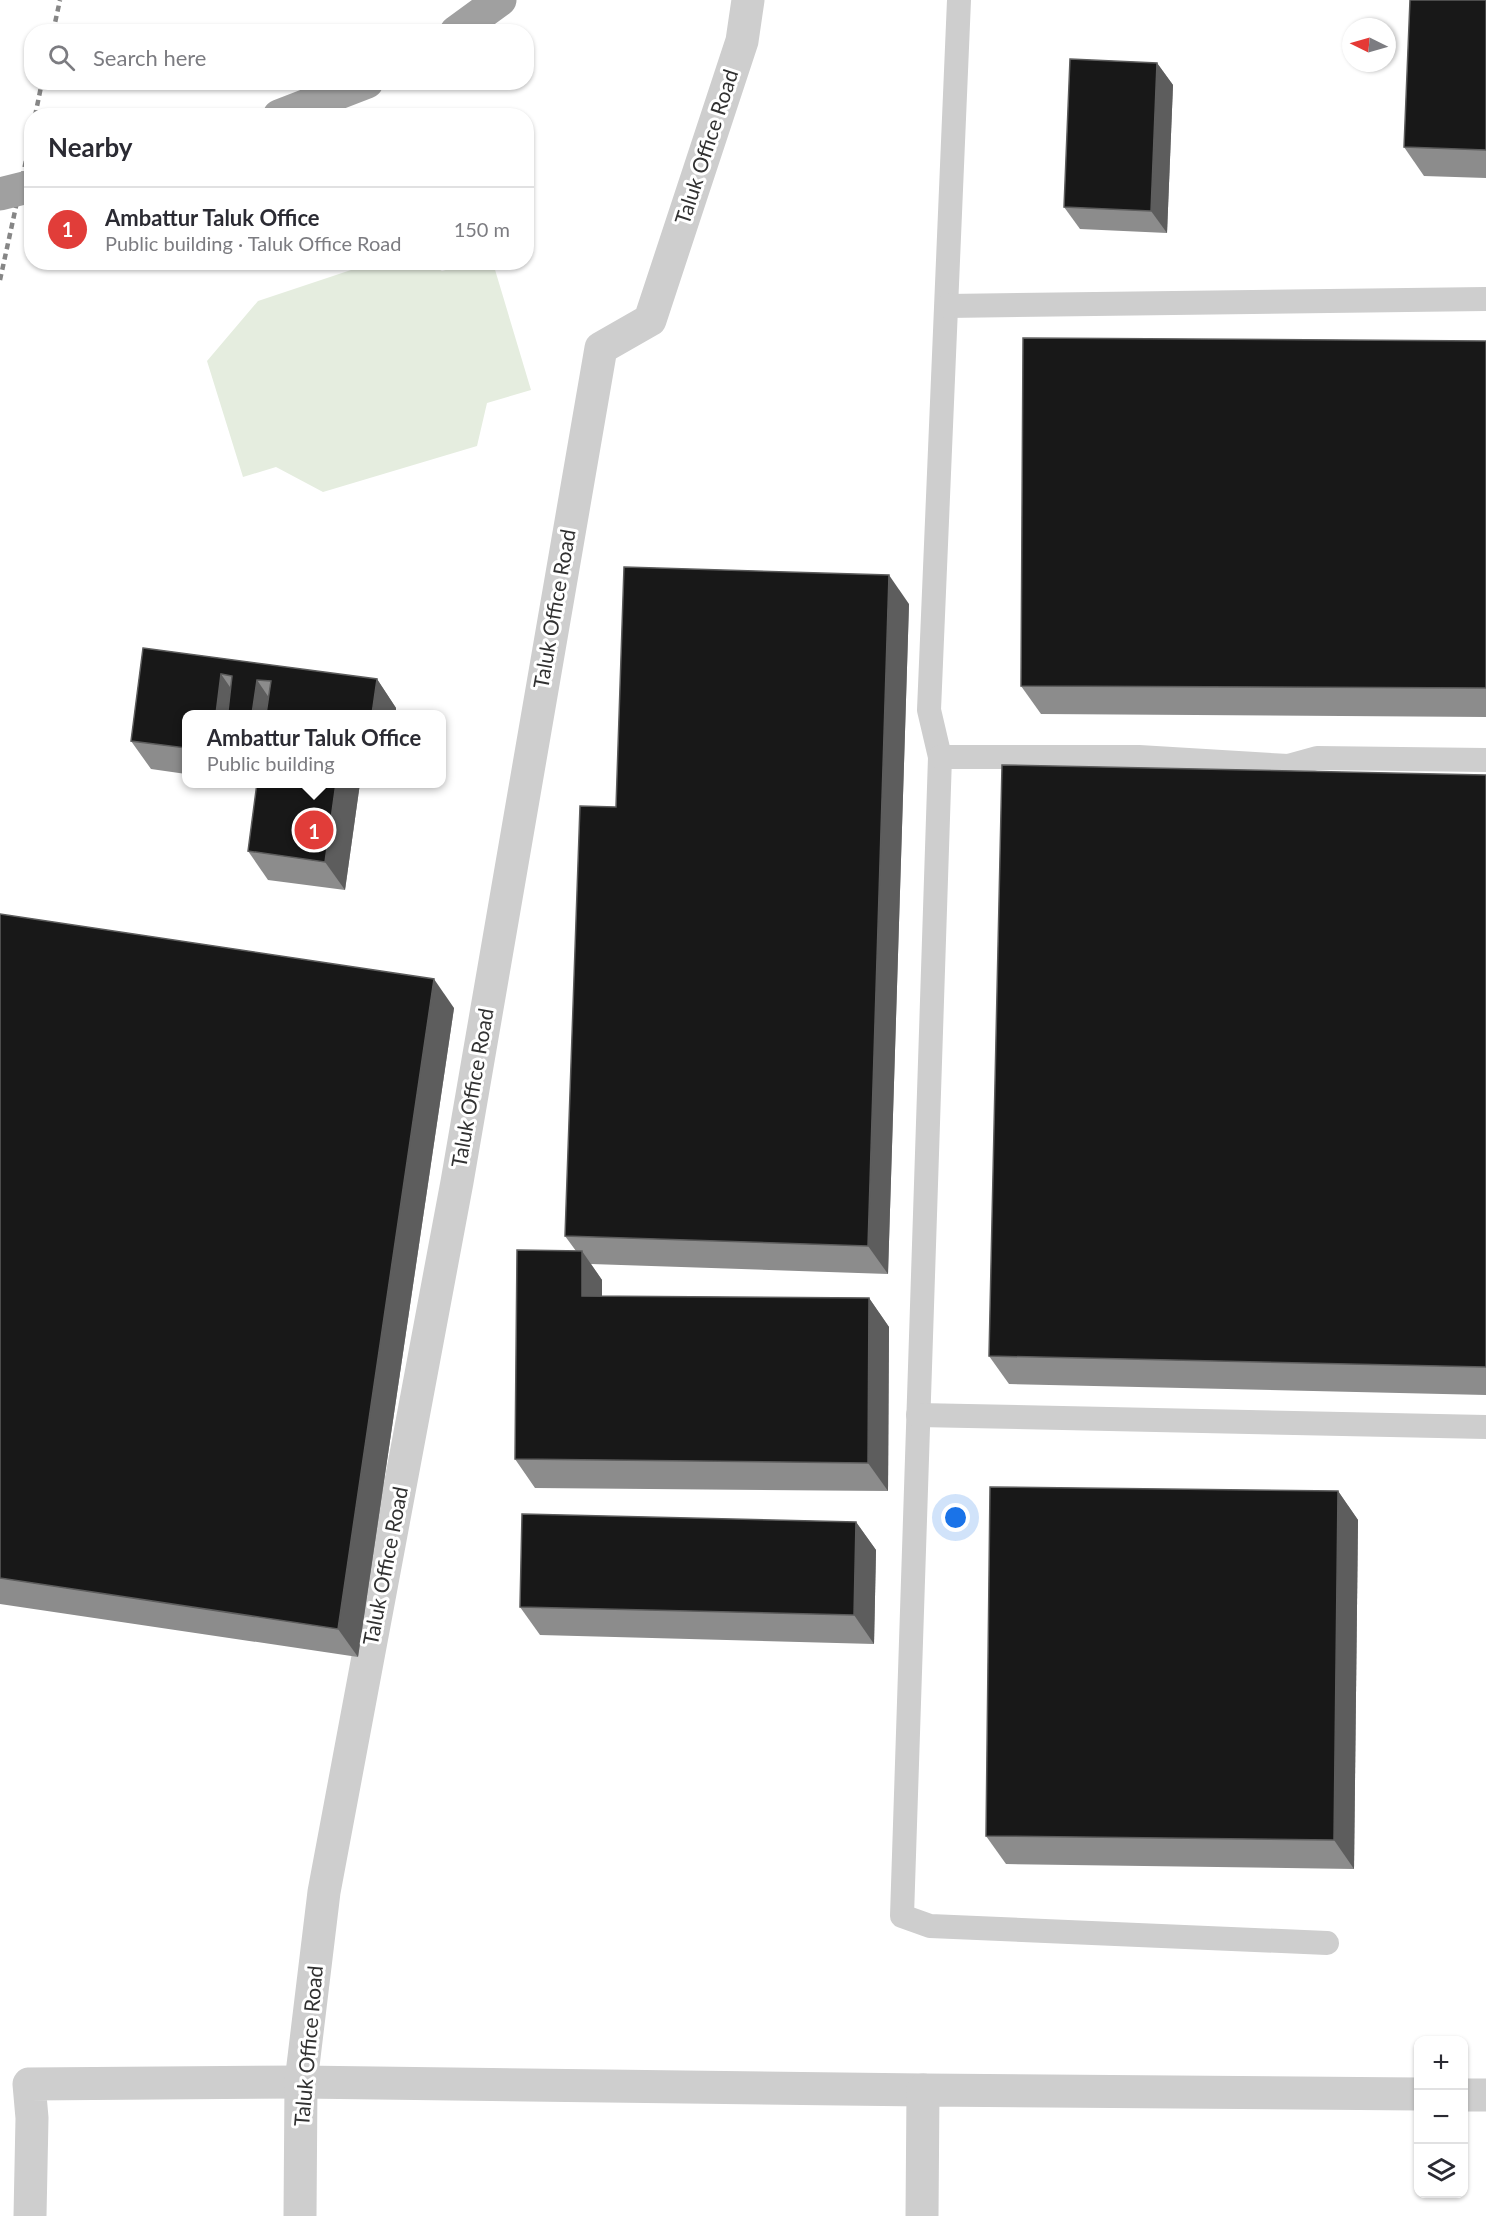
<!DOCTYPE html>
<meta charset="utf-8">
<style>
:root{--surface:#fff;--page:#f2f2f3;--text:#2b2b33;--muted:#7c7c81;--line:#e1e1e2;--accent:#e13d39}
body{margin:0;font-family:Lato,sans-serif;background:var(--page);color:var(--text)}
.controls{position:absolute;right:18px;bottom:18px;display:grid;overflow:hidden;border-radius:12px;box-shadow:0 2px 4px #0004}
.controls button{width:54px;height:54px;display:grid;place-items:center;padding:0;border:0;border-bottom:2px solid var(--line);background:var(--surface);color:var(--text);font:30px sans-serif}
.compass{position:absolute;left:1342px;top:18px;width:54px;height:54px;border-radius:50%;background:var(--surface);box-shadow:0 2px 4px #0004;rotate:275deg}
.you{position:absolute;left:956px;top:1518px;width:21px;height:21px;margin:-15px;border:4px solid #fff;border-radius:50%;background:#1a73e8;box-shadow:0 0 0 9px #1a73e833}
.badge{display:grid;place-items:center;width:39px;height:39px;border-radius:50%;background:var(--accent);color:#fff;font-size:20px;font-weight:700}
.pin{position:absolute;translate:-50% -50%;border:3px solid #fff;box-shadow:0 2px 6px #0006}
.popup{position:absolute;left:182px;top:710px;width:264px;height:78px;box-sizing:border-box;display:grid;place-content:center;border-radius:12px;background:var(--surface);filter:drop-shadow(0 2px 4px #0005);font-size:20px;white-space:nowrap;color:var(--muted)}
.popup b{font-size:22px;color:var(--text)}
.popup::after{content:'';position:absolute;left:50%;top:100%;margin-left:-12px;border:12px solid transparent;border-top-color:var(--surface)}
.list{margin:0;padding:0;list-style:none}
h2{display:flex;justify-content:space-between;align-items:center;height:78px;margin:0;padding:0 24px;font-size:26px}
h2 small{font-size:20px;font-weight:400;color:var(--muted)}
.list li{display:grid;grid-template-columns:39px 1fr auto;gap:18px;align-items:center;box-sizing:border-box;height:84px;padding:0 24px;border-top:2px solid var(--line)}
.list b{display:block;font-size:22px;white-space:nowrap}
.list p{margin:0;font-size:20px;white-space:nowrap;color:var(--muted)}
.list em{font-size:20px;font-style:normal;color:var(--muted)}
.icon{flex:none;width:33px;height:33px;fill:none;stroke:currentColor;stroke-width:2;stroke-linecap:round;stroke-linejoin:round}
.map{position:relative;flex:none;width:1486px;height:2216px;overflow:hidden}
.search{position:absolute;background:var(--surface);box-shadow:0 2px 4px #0004;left:24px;top:24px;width:510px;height:66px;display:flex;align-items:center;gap:15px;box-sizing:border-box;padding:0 21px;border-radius:24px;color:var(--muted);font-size:22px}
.panel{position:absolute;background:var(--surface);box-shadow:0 2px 4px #0004;left:24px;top:108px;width:510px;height:162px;border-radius:24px}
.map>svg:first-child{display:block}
</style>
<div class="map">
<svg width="1486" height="2216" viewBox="0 0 1486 2216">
<rect width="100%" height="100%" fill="#fff"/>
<polygon fill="#e5eddf" points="372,263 429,263 442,271 471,263 493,263 531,390 487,403 477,446 323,492 276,467 243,477 207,361 258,301"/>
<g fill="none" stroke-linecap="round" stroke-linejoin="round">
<g stroke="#cecece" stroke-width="24">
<polyline points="959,0 929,710 940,757 902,1916 930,1926 1327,1943"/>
<polyline points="947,306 1486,299"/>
<polyline points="940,757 1139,757 1288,766 1317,758 1486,760"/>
<polyline points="918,1415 1486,1427"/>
</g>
<g stroke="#cecece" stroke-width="33">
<polyline points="1464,2095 1486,2095"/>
<polyline points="30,2216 32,2118 29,2084 301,2082 923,2090"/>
<polyline points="300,2216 301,2082 324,1892 457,1182 601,348 650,320 742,41 748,0"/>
<polyline points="922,2216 923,2090 1418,2094"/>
</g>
<g stroke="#a0a0a0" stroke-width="33">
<polyline points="456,32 500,0"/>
<polyline points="279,116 367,82"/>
</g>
<g stroke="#868686" stroke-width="4.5" stroke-dasharray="6 4.5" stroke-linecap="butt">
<polyline points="53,32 60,0"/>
<polyline points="35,116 42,82"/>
<polyline points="0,280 32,133"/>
</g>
<polyline stroke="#a0a0a0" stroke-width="33" points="0,194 32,186"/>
</g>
<g fill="#8c8c8c">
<polygon points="1486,0 1486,178 1424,176 1404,147"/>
<polygon points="1157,63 1173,85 1167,233 1080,229 1064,207"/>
<polygon points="1486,341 1486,717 1041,714 1021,686"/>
<polygon points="909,604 888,1274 591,1264 602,1280 602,1296 869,1298 889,1327 888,1491 535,1488 515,1459 576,1251 565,1236 616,807"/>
<polygon points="143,648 377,679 396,708 396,714 186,714 186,774 151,769 131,741"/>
<polygon points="1486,775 1486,1395 1009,1384 989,1356"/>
<polygon points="360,783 345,890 268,880 248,851"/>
<polygon points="0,914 454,1008 358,1657 0,1604"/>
<polygon points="1338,1491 1358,1520 1354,1869 1006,1864 986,1836"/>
<polygon points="856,1522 876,1550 874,1644 540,1635 520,1607"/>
</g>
<g fill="#5d5d5d">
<polygon points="1157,63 1173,85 1167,233 1151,211"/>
<polygon points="889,575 909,604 888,1274 868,1246"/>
<polygon points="221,674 241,703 228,711 230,714 216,714"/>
<polygon points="377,679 396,708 396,714 372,714"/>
<polygon points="257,680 276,708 276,714 252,714"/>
<polygon points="336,783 360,783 345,890 325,862"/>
<polygon points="434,979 454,1008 358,1657 338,1629"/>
<polygon points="582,1251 602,1280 602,1325 582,1296"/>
<polygon points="869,1298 889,1327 888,1491 868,1463"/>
<polygon points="1338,1491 1358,1520 1354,1869 1334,1840"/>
<polygon points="856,1522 876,1550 874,1644 854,1615"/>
</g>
<g fill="#181818" stroke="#5d5d5d" stroke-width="1.5">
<polygon points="1410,0 1486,0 1486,150 1404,147"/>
<polygon points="1070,59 1157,63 1151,211 1064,207"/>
<polygon points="1023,338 1486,341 1486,688 1021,686"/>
<polygon points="624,567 889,575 868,1246 565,1236 580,806 616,807"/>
<polygon points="143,648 377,679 372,714 266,714 271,681 257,680 252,714 228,711 232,676 221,674 216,714 186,714 186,748 131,741"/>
<polygon points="1002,765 1486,775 1486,1367 989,1356"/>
<polygon points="257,783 336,783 325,862 248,851"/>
<polygon points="0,914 434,979 338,1629 0,1578"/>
<polygon points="517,1250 582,1251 582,1296 869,1298 868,1463 515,1459"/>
<polygon points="990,1487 1338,1491 1334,1840 986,1836"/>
<polygon points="522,1514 856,1522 854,1615 520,1607"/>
</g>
<g text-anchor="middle" stroke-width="6" stroke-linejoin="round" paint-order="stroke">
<g font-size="21" fill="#313131" stroke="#fff">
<text transform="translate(707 147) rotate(-72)" y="7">Taluk Office Road</text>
<text transform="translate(555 609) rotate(-80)" y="7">Taluk Office Road</text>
<text transform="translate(473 1088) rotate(-80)" y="7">Taluk Office Road</text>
<text transform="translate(386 1566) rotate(-79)" y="7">Taluk Office Road</text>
<text transform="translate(309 2046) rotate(-85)" y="7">Taluk Office Road</text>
</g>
</g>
</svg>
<div class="controls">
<button>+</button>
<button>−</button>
<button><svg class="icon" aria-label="layers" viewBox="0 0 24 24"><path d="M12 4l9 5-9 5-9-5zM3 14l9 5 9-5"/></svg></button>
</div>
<svg class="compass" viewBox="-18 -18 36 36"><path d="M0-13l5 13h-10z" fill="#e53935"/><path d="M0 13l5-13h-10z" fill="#7c7c81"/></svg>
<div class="you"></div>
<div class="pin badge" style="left:314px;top:830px">1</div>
<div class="popup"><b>Ambattur Taluk Office</b>Public building</div>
<div class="search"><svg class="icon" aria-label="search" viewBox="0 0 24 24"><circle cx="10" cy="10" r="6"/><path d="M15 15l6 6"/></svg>Search here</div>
<section class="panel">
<h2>Nearby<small></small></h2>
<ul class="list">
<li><span class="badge">1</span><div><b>Ambattur Taluk Office</b><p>Public building · Taluk Office Road</p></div><em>150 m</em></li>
</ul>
</section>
</div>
